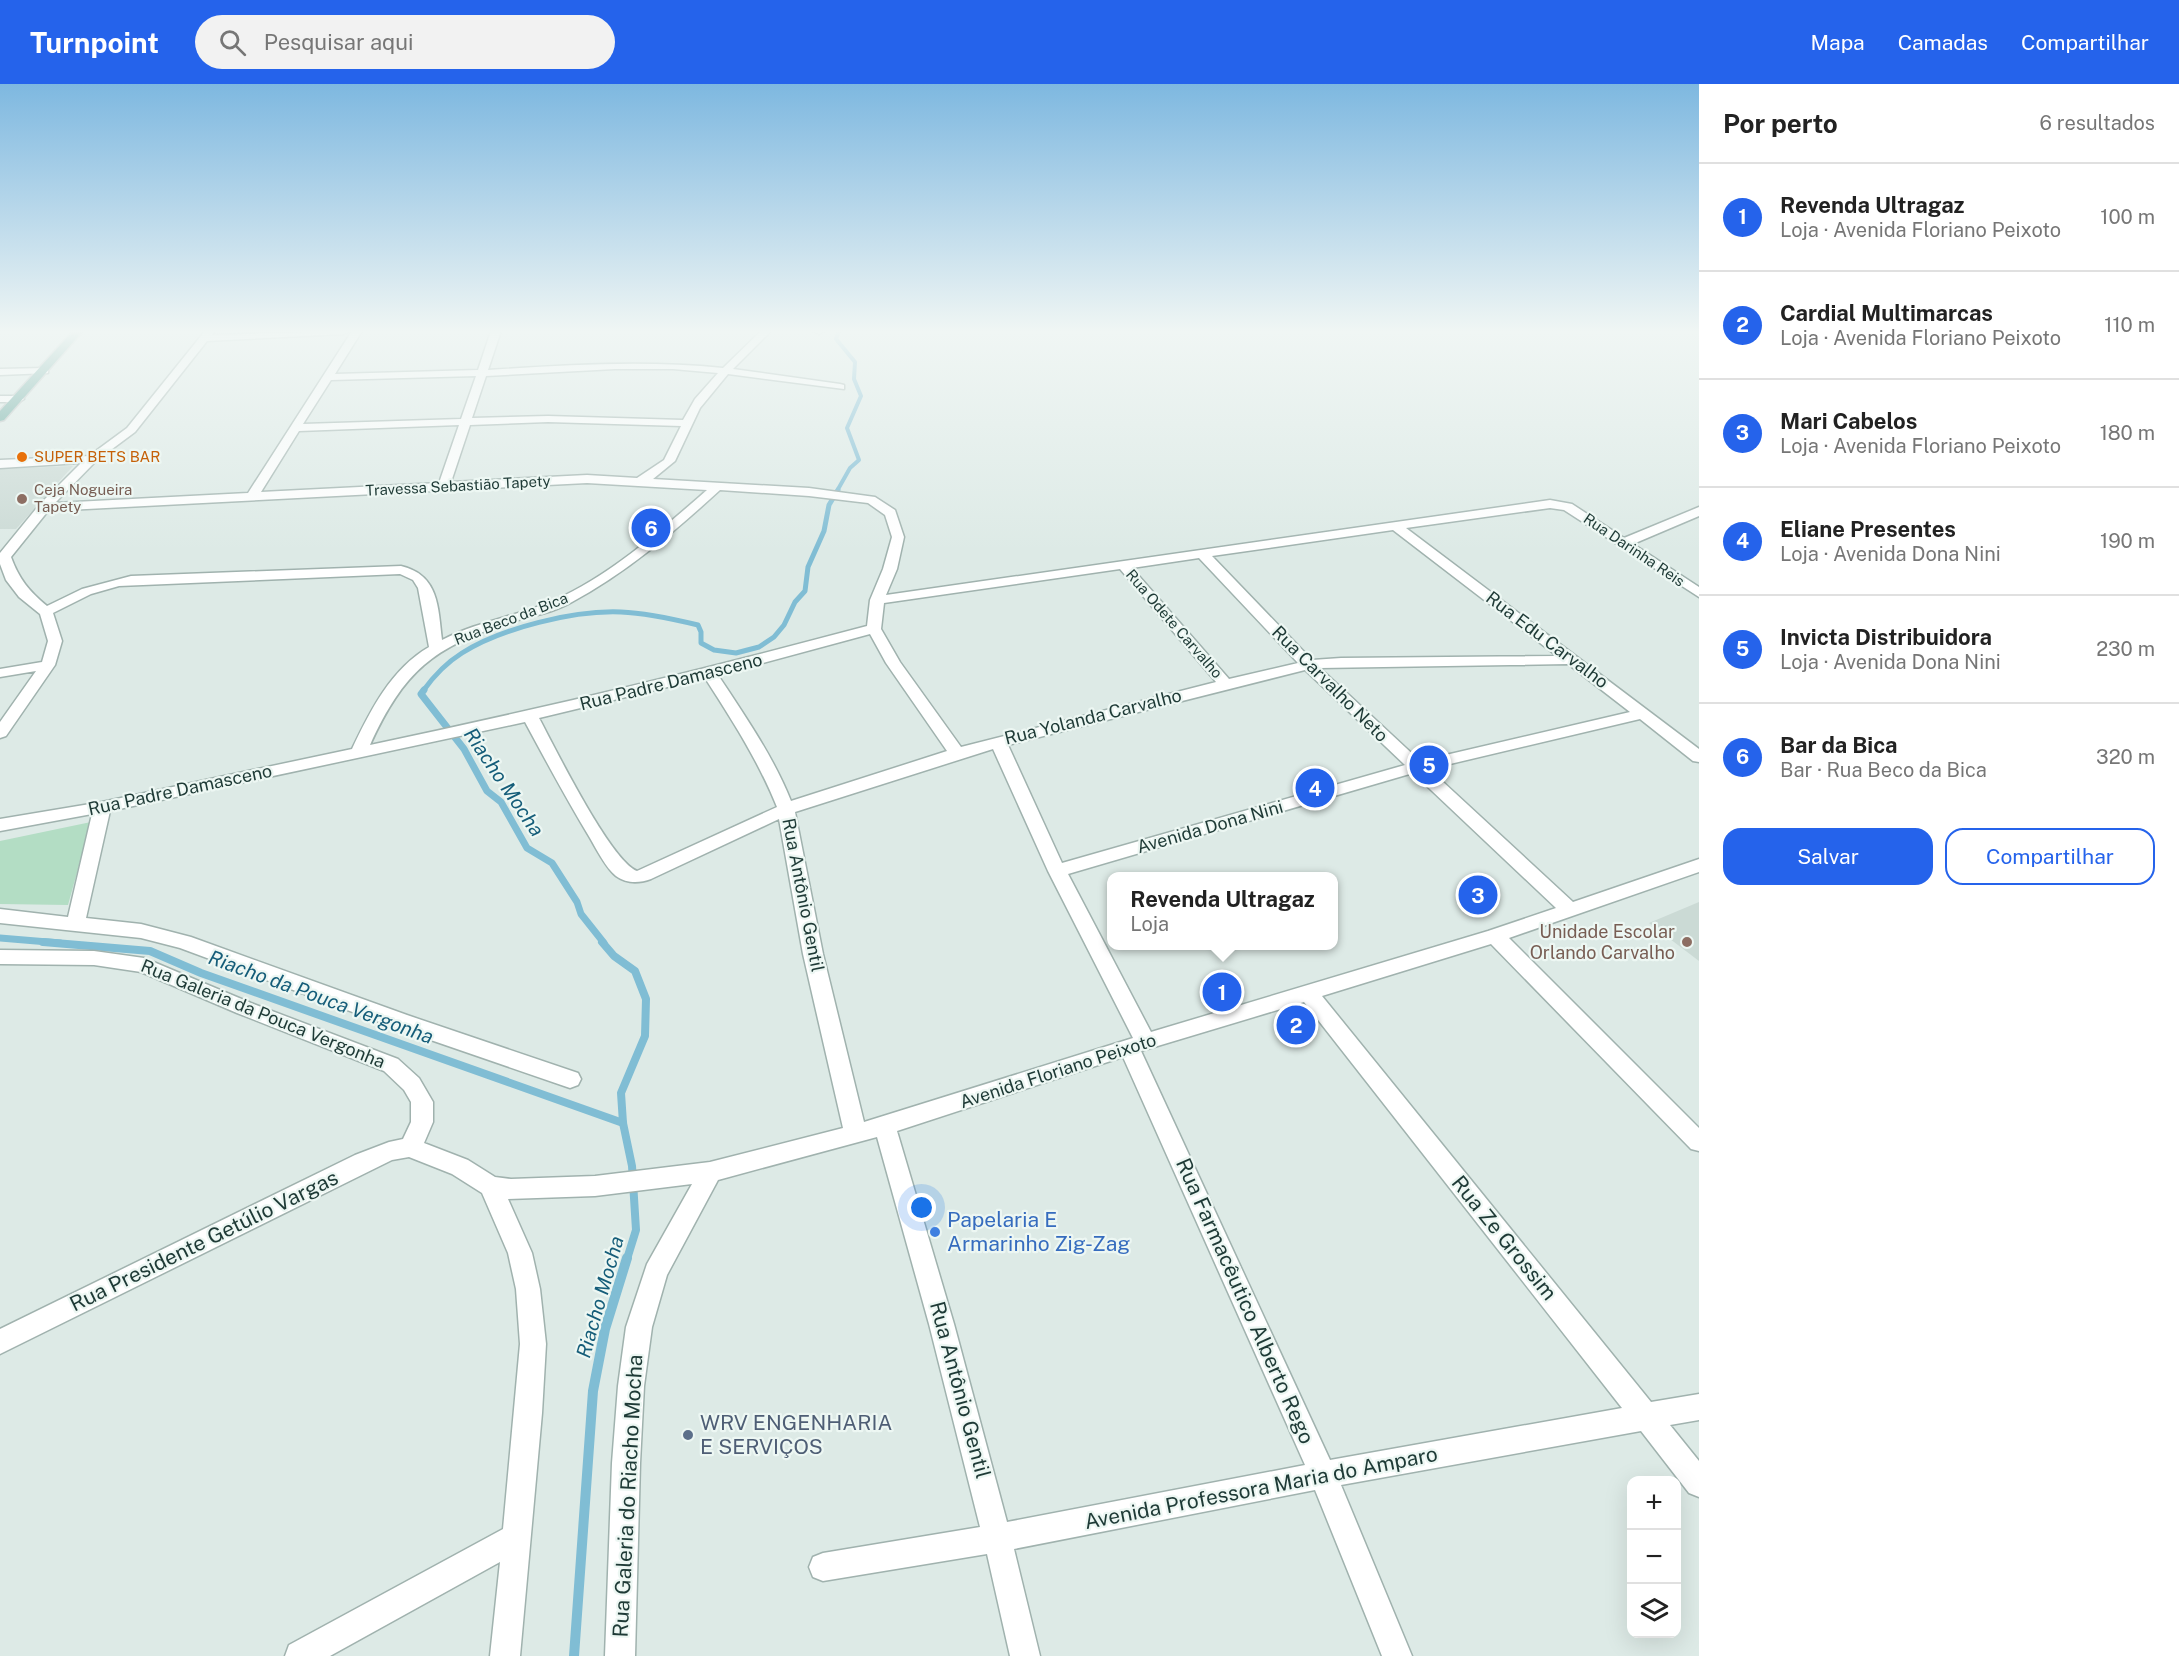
<!DOCTYPE html>
<html lang="pt">
<meta charset="utf-8">
<style>
:root{--surface:#fff;--page:#f2f2f2;--text:#222;--muted:#767676;--line:#e0e0e0;--accent:#2563eb}
body{margin:0;font-family:"Public Sans",sans-serif;background:var(--page);color:var(--text)}
.controls{position:absolute;right:18px;bottom:18px;display:grid;overflow:hidden;border-radius:12px;box-shadow:0 6px 24px #0002}
.controls button{width:54px;height:54px;display:grid;place-items:center;padding:0;border:0;border-bottom:2px solid var(--line);background:var(--surface);color:var(--text);font:30px sans-serif}
.you{position:absolute;left:922px;top:1124px;width:21px;height:21px;margin:-15px;border:4px solid #fff;border-radius:50%;background:#1a73e8;box-shadow:0 0 0 9px #1a73e833}
.badge{display:grid;place-items:center;width:39px;height:39px;border-radius:50%;background:var(--accent);color:#fff;font-size:20px;font-weight:700}
.pin{position:absolute;translate:-50% -50%;border:3px solid #fff;box-shadow:0 2px 6px #0006}
.popup{position:absolute;left:1107px;top:788px;width:231px;height:78px;box-sizing:border-box;display:grid;place-content:center;border-radius:12px;background:var(--surface);filter:drop-shadow(0 2px 4px #0005);font-size:20px;white-space:nowrap;color:var(--muted)}
.popup b{font-size:22px;color:var(--text)}
.popup::after{content:'';position:absolute;left:50%;top:100%;margin-left:-12px;border:12px solid transparent;border-top-color:var(--surface)}
.list{margin:0;padding:0;list-style:none}
h2{display:flex;justify-content:space-between;align-items:center;height:78px;margin:0;padding:0 24px;font-size:26px}
h2 small{font-size:20px;font-weight:400;color:var(--muted)}
.list li{display:grid;grid-template-columns:39px 1fr auto;gap:18px;align-items:center;box-sizing:border-box;height:108px;padding:0 24px;border-top:2px solid var(--line)}
.list b{display:block;font-size:22px;white-space:nowrap}
.list p{margin:0;font-size:20px;white-space:nowrap;color:var(--muted)}
.list em{font-size:20px;font-style:normal;color:var(--muted)}
.actions{display:flex;gap:12px;padding:18px 24px}
.actions a{flex:1;padding:14px 0;border:2px solid var(--accent);border-radius:18px;text-align:center;font-size:21px;color:var(--accent)}
.actions .main{background:var(--accent);color:#fff}
.icon{flex:none;width:33px;height:33px;fill:none;stroke:currentColor;stroke-width:2;stroke-linecap:round;stroke-linejoin:round}
.map{position:relative;flex:none;width:1699px;height:1572px;overflow:hidden}
header{display:flex;align-items:center;gap:36px;box-sizing:border-box;height:84px;padding:0 30px;background:var(--accent);color:#fff}
header strong{font-size:28px}
nav{display:flex;gap:33px;margin-inline-start:auto;font-size:21px}
.search{width:420px;height:54px;background:var(--page);display:flex;align-items:center;gap:15px;box-sizing:border-box;padding:0 21px;border-radius:33px;color:var(--muted);font-size:22px}
main{display:flex}
aside{flex:1;background:var(--surface)}
.map>svg:first-child{display:block}
</style>
<header>
<strong>Turnpoint</strong>
<div class="search"><svg class="icon" aria-label="search" viewBox="0 0 24 24"><circle cx="10" cy="10" r="6"/><path d="M15 15l6 6"/></svg>Pesquisar aqui</div>
<nav><a>Mapa</a><a>Camadas</a><a>Compartilhar</a></nav>
</header>
<main>
<div class="map">
<svg width="1699" height="1572" viewBox="0 0 1699 1572">
<rect width="100%" height="100%" fill="#ddeae6"/>
<g fill="#cbdad5">
<polygon points="73,382 16,445 0,445 0,385"/>
<polygon points="1699,818 1699,877 1649,839"/>
</g>
<polygon fill="#b3ddc4" points="91,738 68,821 0,820 0,757"/>
<g fill="none" stroke-linecap="round" stroke-linejoin="round">
<polyline stroke="#80bdd4" stroke-width="4" points="837,407 850,384 859,376 847,344 861,312 854,295 855,278 836,255 839,247"/>
<path stroke="#80bdd4" stroke-width="5" d="M423 607C433 593 446 579 462 569 501 544 575 526 621 528 647 529 673 535 698 541L701 548V559L714 566 736 569 759 563 774 553 784 541 795 518 805 507 808 483 824 447 829 421 838 406"/>
<g stroke="#80bdd4" stroke-width="7">
<polyline points="424,606 421,610 464,665 487,707 501,718 527,764 552,779 577,818 581,830 604,859"/>
<polyline points="0,854 60,859"/>
</g>
<g stroke="#80bdd4" stroke-width="8">
<polyline points="43,858 150,867 201,889 623,1039"/>
<polyline points="602,858 614,872 635,887 646,915 645,952 621,1009 623,1039 632,1082 636,1146 627,1175"/>
</g>
<polyline stroke="#80bdd4" stroke-width="10" points="574,1572 593,1307 605,1245 627,1174"/>
<defs>
<g id="minor">
<path d="M205 247H215L212 251 349 247 344 250 207 257 135 348 96 377 55 419 248 409 352 247H362L335 290 478 286 491 247H501L488 286C567 281 644 276 723 284L761 247H771L733 285 840 300 844 301V305L728 290 700 324 675 377 653 395 809 404 875 413 895 426 904 453 897 485 886 511 1550 416 1572 420 1624 454 1699 423V432L1633 460 1699 503V513L1564 426 1550 424 1406 444 1699 665V678L1693 677 1640 635 1429 685 1573 818 1699 775V788L1509 854 1699 1044V1067L1691 1065 1491 860 1322 912 1651 1318 1699 1310V1336L1670 1341 1699 1377V1413L1689 1409 1641 1347 1341 1401 1412 1572H1382L1315 1406 1014 1465 1040 1572H1010L987 1470 823 1497 813 1493 809 1483 813 1473 823 1469 980 1443 929 1240 877 1053 718 1096 667 1191 652 1243 644 1302 640 1379 635 1572H605L612 1379 618 1302 626 1243 647 1180 692 1100 595 1112 508 1115 532 1169 540 1205 546 1260 542 1329 520 1572H490L500 1478 330 1572H285L289 1561 503 1445 520 1260 516 1205 508 1169 482 1109 452 1090 409 1073 392 1076 0 1270V1245L355 1071 389 1058 403 1055 411 1038V1018L404 1006 384 987 237 929 141 888 94 881 0 880V866L94 867 144 874 251 919 398 975 419 994 433 1018V1038L424 1059 468 1076 495 1093 511 1095 595 1092 710 1078 843 1044 803 870 779 735 651 795C640 799 627 800 616 792 606 784 597 766 590 754 567 716 546 677 525 638L110 727 86 834 141 840 191 853 407 931 578 989 581 995 578 1001 570 1004 393 943 180 864 141 854 0 839V825L68 833 92 730 0 747V735L102 718 352 665C370 627 391 585 429 563L418 504 413 496 400 490 119 502 91 510 53 529 62 557 55 581 6 652 0 654V638L36 587 0 593V585L42 578 48 557 40 530 19 513 6 496 0 480V469L40 420 81 379 0 384V376L89 372 127 344ZM615 285H673L718 289 695 315 683 336 548 332 472 334 486 292ZM476 292 461 335 303 340 331 296ZM548 338 681 342 664 376 637 394 587 391 451 398 470 341ZM459 341 439 399 261 408 299 347ZM587 399 707 406C661 446 611 491 555 516 518 532 478 537 442 556 438 523 439 491 401 482L131 492 82 505 47 522C29 507 19 495 11 473L48 427ZM720 406 809 412 868 419 885 431 892 453 883 485 870 516 867 542C702 586 537 626 370 661 404 587 433 563 511 538 531 532 553 529 572 518 626 489 674 448 720 406ZM1393 446 1557 572 1341 574 1312 576 1212 472ZM1199 474 1298 579 1229 595 1132 484ZM1120 485 1216 598 961 663 900 578 881 545 884 519ZM870 550 886 579 947 667 791 717C773 672 745 632 718 591ZM1568 580 1630 628 1420 677 1320 584ZM1305 586 1405 681 1062 779 1008 661ZM705 594C732 636 758 676 777 723L637 787C610 776 555 664 539 634ZM993 665 1048 787 1133 954 864 1038 823 870 795 728ZM1413 689 1556 824 1488 847 1151 948 1068 790ZM1304 918 1622 1324 1330 1376 1141 967ZM1123 973 1305 1381 1007 1438 954 1240 897 1047Z"/>
<polygon points="813,247 824,247 819,250"/>
<polygon points="44,284 48,285 48,289 0,291 0,285"/>
<polygon points="0,312 19,312 24,315 19,318 0,318"/>
</g>
<polygon id="major" points="73,247 83,247 4,336 0,337 0,327"/>
</defs>
<use href="#minor" stroke="#a0b2ae" stroke-width="3"/>
<use href="#major" stroke="#bcc4c3" stroke-width="3"/>
<use href="#minor" fill="#fff" fill-rule="evenodd"/>
<use href="#major" fill="#5ea399" fill-rule="evenodd"/>
</g>
<linearGradient id="sky" x2="0" y2="1"><stop stop-color="#7eb8e0"/><stop offset="0.53" stop-color="#f0f6f4"/><stop offset="1" stop-color="#f0f6f4" stop-opacity="0"/></linearGradient>
<rect width="1699" height="467" fill="url(#sky)"/>
<circle fill="#e8710a" stroke="#edf7f3" stroke-width="2" cx="22" cy="373" r="6"/>
<g fill="#8d6e63" stroke="#edf7f3" stroke-width="2">
<circle cx="22" cy="415" r="6"/>
<circle cx="1687" cy="858" r="6"/>
</g>
<circle fill="#3f7fe0" stroke="#edf7f3" stroke-width="2" cx="935" cy="1148" r="6"/>
<circle fill="#5c6f8a" stroke="#edf7f3" stroke-width="2" cx="688" cy="1351" r="6"/>
<g text-anchor="middle" stroke-width="4.5" stroke-linejoin="round" paint-order="stroke">
<g font-size="15" fill="#c56008" stroke="#edf7f3" text-anchor="start">
<text x="34" y="378">SUPER BETS BAR</text>
</g>
<g font-size="15" fill="#1e3a36" stroke="#edf7f3">
<text transform="translate(458 402) rotate(-3)" y="5">Travessa Sebastião Tapety</text>
<text transform="translate(1634 466) rotate(34)" y="5">Rua Darinha Reis</text>
<text transform="translate(511 535) rotate(-21)" y="5">Rua Beco da Bica</text>
<text transform="translate(1174 540) rotate(49)" y="5">Rua Odete Carvalho</text>
</g>
<g font-size="15" fill="#785e54" stroke="#edf7f3" text-anchor="start">
<text x="34" y="411">Ceja Nogueira<tspan x="34" dy="17">Tapety</tspan></text>
</g>
<g font-size="18" fill="#1e3a36" stroke="#edf7f3">
<text transform="translate(1547 556) rotate(37)" y="6">Rua Edu Carvalho</text>
<text transform="translate(671 598) rotate(-14)" y="6">Rua Padre Damasceno</text>
<text transform="translate(1330 600) rotate(45)" y="6">Rua Carvalho Neto</text>
<text transform="translate(1093 633) rotate(-14)" y="6">Rua Yolanda Carvalho</text>
<text transform="translate(180 706) rotate(-12)" y="6">Rua Padre Damasceno</text>
<text transform="translate(1210 743) rotate(-16)" y="6">Avenida Dona Nini</text>
<text transform="translate(803 811) rotate(79)" y="6">Rua Antônio Gentil</text>
<text transform="translate(263 930) rotate(22)" y="6">Rua Galeria da Pouca Vergonha</text>
<text transform="translate(1058 987) rotate(-18)" y="6">Avenida Floriano Peixoto</text>
</g>
<g font-size="18" fill="#785e54" stroke="#edf7f3" text-anchor="end">
<text x="1675" y="854">Unidade Escolar<tspan x="1675" dy="21">Orlando Carvalho</tspan></text>
</g>
<g font-size="20" font-style="italic" fill="#155d79" stroke="#edf7f3">
<text transform="translate(504 698) rotate(56)" y="7">Riacho Mocha</text>
<text transform="translate(321 913) rotate(20)" y="7">Riacho da Pouca Vergonha</text>
<text transform="translate(600 1213) rotate(-74)" y="7">Riacho Mocha</text>
</g>
<g font-size="21" fill="#366cbe" stroke="#edf7f3" text-anchor="start">
<text x="947" y="1143">Papelaria E<tspan x="947" dy="24">Armarinho Zig-Zag</tspan></text>
</g>
<g font-size="21" fill="#1e3a36" stroke="#edf7f3">
<text transform="translate(1504 1154) rotate(51)" y="7">Rua Ze Grossim</text>
<text transform="translate(204 1157) rotate(-26)" y="7">Rua Presidente Getúlio Vargas</text>
<text transform="translate(1245 1217) rotate(66)" y="7">Rua Farmacêutico Alberto Rego</text>
<text transform="translate(960 1306) rotate(75)" y="7">Rua Antônio Gentil</text>
<text transform="translate(1261 1404) rotate(-11)" y="7">Avenida Professora Maria do Amparo</text>
<text transform="translate(628 1412) rotate(-87)" y="7">Rua Galeria do Riacho Mocha</text>
</g>
<g font-size="21" fill="#4e5e75" stroke="#edf7f3" text-anchor="start">
<text x="700" y="1346">WRV ENGENHARIA<tspan x="700" dy="24">E SERVIÇOS</tspan></text>
</g>
</g>
</svg>
<div class="controls">
<button>+</button>
<button>−</button>
<button><svg class="icon" aria-label="layers" viewBox="0 0 24 24"><path d="M12 4l9 5-9 5-9-5zM3 14l9 5 9-5"/></svg></button>
</div>
<div class="you"></div>
<div class="pin badge" style="left:1222px;top:908px">1</div>
<div class="popup"><b>Revenda Ultragaz</b>Loja</div>
<div class="pin badge" style="left:1296px;top:941px">2</div>
<div class="pin badge" style="left:1478px;top:811px">3</div>
<div class="pin badge" style="left:1315px;top:704px">4</div>
<div class="pin badge" style="left:1429px;top:681px">5</div>
<div class="pin badge" style="left:651px;top:444px">6</div>
</div>
<aside>
<h2>Por perto<small>6 resultados</small></h2>
<ul class="list">
<li><span class="badge">1</span><div><b>Revenda Ultragaz</b><p>Loja · Avenida Floriano Peixoto</p></div><em>100 m</em></li>
<li><span class="badge">2</span><div><b>Cardial Multimarcas</b><p>Loja · Avenida Floriano Peixoto</p></div><em>110 m</em></li>
<li><span class="badge">3</span><div><b>Mari Cabelos</b><p>Loja · Avenida Floriano Peixoto</p></div><em>180 m</em></li>
<li><span class="badge">4</span><div><b>Eliane Presentes</b><p>Loja · Avenida Dona Nini</p></div><em>190 m</em></li>
<li><span class="badge">5</span><div><b>Invicta Distribuidora</b><p>Loja · Avenida Dona Nini</p></div><em>230 m</em></li>
<li><span class="badge">6</span><div><b>Bar da Bica</b><p>Bar · Rua Beco da Bica</p></div><em>320 m</em></li>
</ul>
<div class="actions"><a class="main">Salvar</a><a>Compartilhar</a></div>
</aside>
</main>
